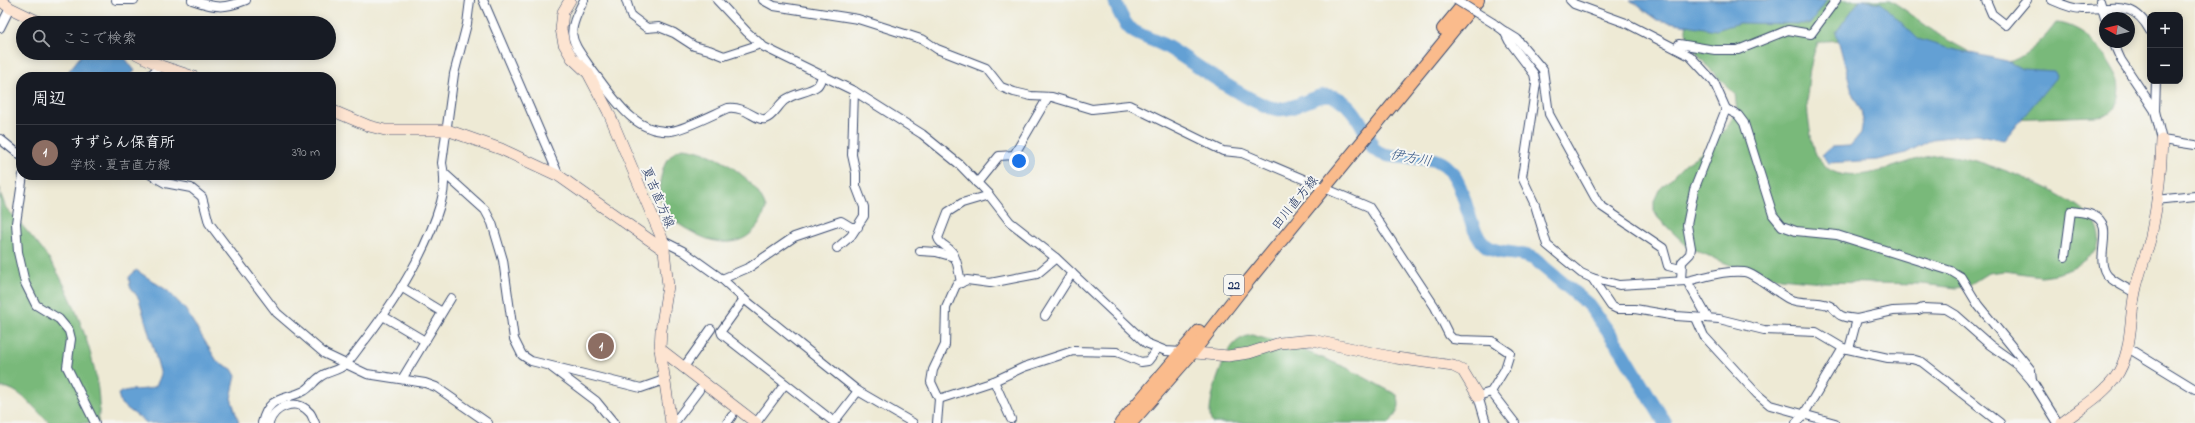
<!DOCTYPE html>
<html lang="ja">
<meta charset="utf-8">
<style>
:root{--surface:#171b24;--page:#20242c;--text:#f1f3f6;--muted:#9ea1a6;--line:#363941;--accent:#d93025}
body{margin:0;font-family:"Indie Flower","Klee One",sans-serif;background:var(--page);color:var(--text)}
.controls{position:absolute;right:12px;top:12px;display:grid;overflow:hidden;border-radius:8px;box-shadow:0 2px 10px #0003}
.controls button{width:36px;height:36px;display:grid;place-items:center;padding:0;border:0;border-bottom:1px solid var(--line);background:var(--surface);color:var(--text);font:20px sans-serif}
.compass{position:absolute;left:2099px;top:12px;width:36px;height:36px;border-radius:50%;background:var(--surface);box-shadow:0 2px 10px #0003;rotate:278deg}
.you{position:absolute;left:1019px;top:161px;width:14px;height:14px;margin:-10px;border:3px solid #fff;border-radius:50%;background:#1a73e8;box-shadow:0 0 0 6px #1a73e833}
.badge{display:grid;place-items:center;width:26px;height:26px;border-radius:50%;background:var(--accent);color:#fff;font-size:13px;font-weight:700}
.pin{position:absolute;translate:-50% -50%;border:2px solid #fff;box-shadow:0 1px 4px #0006}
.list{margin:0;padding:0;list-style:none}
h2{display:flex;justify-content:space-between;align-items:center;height:52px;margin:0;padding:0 16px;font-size:17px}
h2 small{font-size:13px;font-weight:400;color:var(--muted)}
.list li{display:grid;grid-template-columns:26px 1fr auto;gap:12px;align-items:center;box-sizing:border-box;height:56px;padding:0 16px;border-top:1px solid var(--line)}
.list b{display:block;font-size:15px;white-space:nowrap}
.list p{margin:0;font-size:13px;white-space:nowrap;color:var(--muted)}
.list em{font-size:13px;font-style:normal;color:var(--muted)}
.icon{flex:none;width:22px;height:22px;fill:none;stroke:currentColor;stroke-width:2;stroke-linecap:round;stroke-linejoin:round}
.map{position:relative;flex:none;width:2195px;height:423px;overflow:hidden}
.search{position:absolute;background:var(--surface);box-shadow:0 2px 10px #0003;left:16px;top:16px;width:320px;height:44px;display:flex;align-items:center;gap:10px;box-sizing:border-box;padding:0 14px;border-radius:22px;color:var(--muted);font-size:15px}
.panel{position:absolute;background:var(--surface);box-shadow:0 2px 10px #0003;left:16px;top:72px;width:320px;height:108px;border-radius:16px}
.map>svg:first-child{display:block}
</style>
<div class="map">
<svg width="2195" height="423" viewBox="0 0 2195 423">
<rect width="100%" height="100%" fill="#f6f6f2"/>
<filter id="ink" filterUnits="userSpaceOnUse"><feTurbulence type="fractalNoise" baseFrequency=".025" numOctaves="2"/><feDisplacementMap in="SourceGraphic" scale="8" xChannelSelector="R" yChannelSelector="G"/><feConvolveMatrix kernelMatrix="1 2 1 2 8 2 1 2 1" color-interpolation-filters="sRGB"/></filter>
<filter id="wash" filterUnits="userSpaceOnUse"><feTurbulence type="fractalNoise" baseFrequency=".012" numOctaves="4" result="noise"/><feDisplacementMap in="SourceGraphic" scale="16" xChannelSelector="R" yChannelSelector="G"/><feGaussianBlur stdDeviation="0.9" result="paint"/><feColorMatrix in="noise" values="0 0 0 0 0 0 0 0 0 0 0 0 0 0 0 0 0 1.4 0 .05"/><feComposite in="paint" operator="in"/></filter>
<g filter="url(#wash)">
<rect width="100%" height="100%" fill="#eeead5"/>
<g fill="#79b97a" stroke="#4a746c">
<path d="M1710 0H1890C1905 9 1918 20 1932 30 1943 38 1955 44 1966 50 1971 53 1974 57 1978 60 2009 75 2039 46 2056 23 2069 23 2088 34 2096 44 2103 52 2116 72 2119 81 2121 90 2119 108 2111 113 2107 115 2100 116 2096 116L2005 119 1843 40 1825 41 1818 43C1808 62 1805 102 1809 123 1811 134 1812 148 1818 158 1845 198 1902 157 1939 155 1973 154 2076 193 2094 222 2100 232 2101 241 2096 251L2074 268 2055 274 2041 276 2005 271 1988 273 1969 285 1957 288 1921 284 1822 282 1780 278 1730 265 1688 247 1658 218 1654 211V201L1659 190 1686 163 1699 155 1727 127 1737 111 1735 94C1722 81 1684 47 1686 28 1688 16 1702 7 1710 0Z"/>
<path d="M682 148C714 150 755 177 766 208 755 245 725 250 694 233 668 220 653 203 662 173 664 162 672 152 682 148Z"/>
<path d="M0 188 1 195 6 208C23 226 47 253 59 275 79 312 105 381 98 423H50C38 413 17 384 0 388Z"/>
<path d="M1252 335 1298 348 1347 368 1397 395C1402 408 1397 413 1389 423H1212C1204 409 1222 361 1231 348 1235 341 1244 336 1252 335Z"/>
</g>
<g fill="#64a0d4" stroke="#406899">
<polygon points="1630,0 1827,0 1810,24 1739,23 1716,30 1658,20"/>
<polygon points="1860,0 1881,3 1918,39 1947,48 2007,61 2022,69 2054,71 2057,76 2004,140 1977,134 1933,139 1906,153 1877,160 1828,163 1822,155 1831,147 1850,146 1861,133 1863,120 1861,111 1853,95 1836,32"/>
<polygon points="83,53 125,55 125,58 135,71 128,77 64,77"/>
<path d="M136 270 168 291 185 309 217 361 232 369 236 376 231 398 239 423H147L121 404 118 394C131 386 142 393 156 386L161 375 139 299 130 286 129 277Z"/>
</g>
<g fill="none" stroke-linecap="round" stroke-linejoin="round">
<path stroke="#64a0d4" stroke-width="14" d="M1115 0C1117 9 1125 26 1133 31 1144 38 1158 41 1169 48 1194 63 1250 105 1277 109 1296 112 1316 90 1335 97 1353 105 1360 122 1369 138 1370 141 1372 147 1374 149 1389 163 1430 152 1445 165 1469 185 1464 230 1488 247 1499 255 1520 251 1534 259L1589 305 1622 351 1665 423"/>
</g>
</g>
<g filter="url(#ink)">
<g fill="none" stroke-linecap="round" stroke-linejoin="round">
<defs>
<g id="street">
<polyline points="116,0 134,0"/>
<path d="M192 0C215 8 224 9 246 0"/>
<polyline points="483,0 559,176"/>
<path d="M584 0C565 36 570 38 592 70"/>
<polyline points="626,0 631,16 647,28 659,27 674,33 694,46 709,50 724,56 761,44"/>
<polyline points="717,0 747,32 764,47 854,91 922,134 959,164 989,195 1010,222 1056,258 1146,343 1166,351 1182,352"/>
<polyline points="763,0 774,6 858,19 924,40 937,49 986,68 1001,87 1014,92 1031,96 1052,97 1092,109 1129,105 1223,151 1242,153 1369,207 1435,307 1449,335 1453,339 1460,340 1492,341 1510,353 1505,369 1491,392 1478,396 1486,423"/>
<polyline points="1570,0 1574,4 1626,23 1690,56 1714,82 1726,109 1738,115 1744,123 1773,215 1782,226 1796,231 1837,235 1951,271 1961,277 1978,305 2031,370 2032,381 2058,423"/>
<polyline points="1986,0 1992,14 2006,25 2027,0"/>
<path d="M2052 0C2061 4 2072 9 2082 9 2115 9 2134 0 2150 31"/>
<polyline points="2100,1 2105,18"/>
<polyline points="1493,23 1504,31 1509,41 1534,74 1536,84 1522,177 1535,205 1547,245 1581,273 1592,278 1611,306 1617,309 1635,309 1676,316 1719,319 1764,330 1816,332 1843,348 1888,358 1912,359 1922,362 2000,423"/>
<polyline points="0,28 10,8"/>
<polyline points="1504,31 1517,39 1543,70 1549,114 1597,201 1601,206 1663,248 1668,266 1681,269"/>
<polyline points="2113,42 2121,60 2155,111 2162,140 2195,145"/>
<polyline points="1677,49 1679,44 1715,50 1738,50 1788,30 1811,34 1836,0"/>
<path d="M588 73 592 70C613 96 633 134 671 131 683 130 714 114 728 108 746 106 756 121 765 119 774 116 778 105 785 100 794 93 810 92 817 86 820 84 821 78 823 75"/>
<polyline points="148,77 161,66"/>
<polyline points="2155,111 2156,81"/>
<polyline points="0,139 21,156"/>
<polyline points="445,174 485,210 492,223 503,260 514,339 522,355 531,361 641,388 664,380"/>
<polyline points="23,175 16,223 18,252 25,283 36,305 59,319 69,331 71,339 67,367 95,423"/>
<polyline points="151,175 165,183 191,188 202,197 209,223 277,313 325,354 367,374 425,383 436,387 488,423"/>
<polyline points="977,183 999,156 1014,155 1048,97"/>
<polyline points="2156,200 2195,196"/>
<polyline points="663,241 683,251 722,279 744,299 858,391 913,423"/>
<polyline points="837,248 851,236 864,216 864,207 856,186 856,173 852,155 854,91"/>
<polyline points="920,251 936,252 954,257"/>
<path d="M2065 257 2071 211C2077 212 2086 212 2092 215 2118 224 2092 259 2108 276 2115 283 2127 288 2135 293"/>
<polyline points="1592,278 1619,285 1686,281"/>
<polyline points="722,279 750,267 794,237 841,221 851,227 858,227"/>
<polyline points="1681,281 1682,262 1690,254 1691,248 1687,225 1694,190 1726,109"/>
<path d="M961 283C959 273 958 260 952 252 948 246 940 245 938 238L948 212 962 203 989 195"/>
<polyline points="401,287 442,312"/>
<polyline points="744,299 721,331 722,334 834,422 858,391"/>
<polyline points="383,316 425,341"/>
<polyline points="1045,316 1072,273"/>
<polyline points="1696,318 1704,336 1757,394 1770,405 1835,423"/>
<path d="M1708 318 1687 281C1706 277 1725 270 1744 272 1754 273 1777 293 1789 299 1801 305 1815 300 1828 305 1835 307 1836 314 1842 316 1846 318 1852 318 1857 319"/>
<polyline points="2128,348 2195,389"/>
<polyline points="1849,349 1857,319 1893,311 1918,310 1923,308 1946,309 1956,315 1990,345 2018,365 2032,381"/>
<polyline points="551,367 596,401 614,423"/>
<polyline points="684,367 711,329"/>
<polyline points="402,379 451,298"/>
<polyline points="994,381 1011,419"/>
<polyline points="1491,392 1515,423"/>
<polyline points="939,399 994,381 1024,367 1073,351 1117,352 1141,362 1148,361 1158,348"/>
<path d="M262 423C269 395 283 401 304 391 310 388 314 381 320 377 327 371 337 372 346 364 353 357 359 347 365 340 395 301 427 250 441 202 445 189 445 176 442 163L454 74 467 24 470 0"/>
<path d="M269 423C274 407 296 397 309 412 312 414 313 420 315 423"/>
<polyline points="674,423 699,390"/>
<polyline points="727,423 732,416"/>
<polyline points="756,423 785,384"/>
<polyline points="937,423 939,399 931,382 933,370 945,345 946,308 956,285 967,280 990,283 1037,274 1056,258"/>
<polyline points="1796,423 1804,414 1843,348"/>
</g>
<g id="secondary">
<polyline points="0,0 10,8 41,23"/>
<polyline points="570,0 563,12 561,29 564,44 572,58 588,73 608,111 663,241 668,286 661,330 660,349 671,423"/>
<polyline points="135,53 161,66 194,77"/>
<polyline points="331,110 369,126 385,130 447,130 501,149 559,176 664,250"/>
<polyline points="660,349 756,423"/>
<polyline points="1185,352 1228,356 1249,353 1280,343 1312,340 1396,358 1453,366 1463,371 1478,396"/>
<path d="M2062 423C2079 409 2102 396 2115 378 2133 353 2129 321 2135 292 2139 271 2148 252 2152 231 2158 201 2161 170 2162 140"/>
</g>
<g id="primary">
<polyline points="1443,29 1467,0"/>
<polyline points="1121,423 1199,331"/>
<polyline points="1131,423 1193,352 1249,280 1478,0"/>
</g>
</defs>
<use href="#street" stroke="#3b4b70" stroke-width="10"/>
<use href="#secondary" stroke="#3b4b70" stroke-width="12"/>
<use href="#primary" stroke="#3b4b70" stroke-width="14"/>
<use href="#street" stroke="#fff" stroke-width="8"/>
<use href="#secondary" stroke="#fde4d1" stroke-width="11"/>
<use href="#primary" stroke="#fabb8c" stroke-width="12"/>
<defs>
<polyline id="street-bridge" points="1456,0 1493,23"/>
</defs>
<use href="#street-bridge" stroke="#3b4b70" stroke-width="10" stroke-linecap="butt"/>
<use href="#street-bridge" stroke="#fff" stroke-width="8"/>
</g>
</g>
<g text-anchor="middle" stroke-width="4" stroke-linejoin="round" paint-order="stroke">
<rect fill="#f6f6f2" stroke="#5d6b8a" stroke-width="1" x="1224" y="275" width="20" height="20" rx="3"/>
<g font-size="12" font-weight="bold" fill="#1b2f5e">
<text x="1234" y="289">22</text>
</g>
<g font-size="13" fill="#1b2f5e" stroke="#f6f6f2">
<text transform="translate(659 197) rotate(67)" y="5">夏吉直方線</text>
<text transform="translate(1294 202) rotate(-51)" y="5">田川直方線</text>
</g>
<g font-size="14" font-style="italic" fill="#355787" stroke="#f6f6f2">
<text transform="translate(1411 157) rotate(10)" y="5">伊方川</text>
</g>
</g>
</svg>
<div class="controls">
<button>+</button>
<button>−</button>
</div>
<svg class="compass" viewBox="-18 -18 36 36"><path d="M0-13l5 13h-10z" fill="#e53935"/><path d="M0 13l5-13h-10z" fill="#9ea1a6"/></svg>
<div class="you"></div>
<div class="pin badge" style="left:601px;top:346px;background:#8d6e63">1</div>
<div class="search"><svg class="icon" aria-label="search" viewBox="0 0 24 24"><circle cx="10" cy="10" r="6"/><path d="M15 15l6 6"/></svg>ここで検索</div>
<section class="panel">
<h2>周辺<small></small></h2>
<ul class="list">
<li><span class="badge" style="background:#8d6e63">1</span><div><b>すずらん保育所</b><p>学校 · 夏吉直方線</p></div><em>390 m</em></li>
</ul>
</section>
</div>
